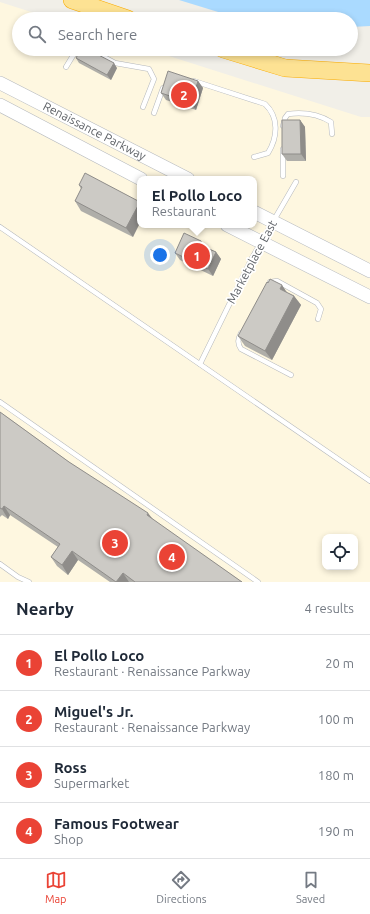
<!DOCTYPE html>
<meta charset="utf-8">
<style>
:root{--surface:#fff;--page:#f2f2f3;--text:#1f2937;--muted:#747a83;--line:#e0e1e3;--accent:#ea4335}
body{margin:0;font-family:Ubuntu,sans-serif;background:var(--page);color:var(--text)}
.controls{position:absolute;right:12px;bottom:12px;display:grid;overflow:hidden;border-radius:8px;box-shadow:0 2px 6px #0003}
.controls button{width:36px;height:36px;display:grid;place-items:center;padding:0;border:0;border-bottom:1px solid var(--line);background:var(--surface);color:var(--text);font:20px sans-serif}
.you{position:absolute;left:160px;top:255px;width:14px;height:14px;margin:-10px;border:3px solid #fff;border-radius:50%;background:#1a73e8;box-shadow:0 0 0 6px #1a73e833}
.badge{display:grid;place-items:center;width:26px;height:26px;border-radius:50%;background:var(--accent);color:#fff;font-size:13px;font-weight:700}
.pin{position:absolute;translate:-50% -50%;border:2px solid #fff;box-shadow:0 1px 4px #0006}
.popup{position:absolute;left:137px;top:176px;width:120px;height:52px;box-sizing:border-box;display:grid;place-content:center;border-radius:8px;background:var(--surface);filter:drop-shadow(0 1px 3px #0005);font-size:13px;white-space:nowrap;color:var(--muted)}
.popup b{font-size:15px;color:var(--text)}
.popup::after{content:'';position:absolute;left:50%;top:100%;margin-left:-8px;border:8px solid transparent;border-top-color:var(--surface)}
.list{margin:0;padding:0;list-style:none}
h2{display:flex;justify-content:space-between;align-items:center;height:52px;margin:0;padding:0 16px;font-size:17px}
h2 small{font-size:13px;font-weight:400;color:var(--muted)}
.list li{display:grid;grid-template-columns:26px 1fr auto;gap:12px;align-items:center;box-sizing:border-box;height:56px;padding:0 16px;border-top:1px solid var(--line)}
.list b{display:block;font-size:15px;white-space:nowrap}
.list p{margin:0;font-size:13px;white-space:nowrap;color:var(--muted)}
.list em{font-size:13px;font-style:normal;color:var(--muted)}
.icon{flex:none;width:22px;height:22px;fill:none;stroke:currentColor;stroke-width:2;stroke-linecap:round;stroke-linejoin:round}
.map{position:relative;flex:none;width:370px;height:582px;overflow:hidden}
.search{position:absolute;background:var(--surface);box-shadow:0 2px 6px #0003;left:12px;right:12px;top:12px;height:44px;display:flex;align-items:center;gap:10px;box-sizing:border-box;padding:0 14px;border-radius:22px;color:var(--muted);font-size:15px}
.sheet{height:276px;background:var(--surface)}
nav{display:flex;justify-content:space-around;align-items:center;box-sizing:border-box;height:56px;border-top:1px solid var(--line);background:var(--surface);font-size:11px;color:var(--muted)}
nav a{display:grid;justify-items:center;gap:2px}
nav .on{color:var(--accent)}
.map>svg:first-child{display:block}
</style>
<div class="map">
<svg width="370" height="582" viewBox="0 0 370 582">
<rect width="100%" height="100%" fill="#f1efe8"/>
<path fill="#fef7e0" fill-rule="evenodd" d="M0 2 53 19H19V49H147L361 117H370V582H0ZM140 179H254V225H140ZM325 537H355V567H325Z"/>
<polygon fill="#aadaff" points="179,0 370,0 370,26 351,27 351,19 241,19"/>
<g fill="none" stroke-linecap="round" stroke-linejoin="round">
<defs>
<g id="lane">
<polyline points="89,49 115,63 149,69 154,79 143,107"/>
<polyline points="66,67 77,49"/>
<path d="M194 81 265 104C279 117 278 137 268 153L254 157"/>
<polyline points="154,113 163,88"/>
<path d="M283 126 285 118 288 114C303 112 318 114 331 122L332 134"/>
<polyline points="283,176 283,149"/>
<polyline points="0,227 370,481"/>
<polyline points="270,282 277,281 317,303 321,309 318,319"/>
<path d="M241 333C238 339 237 343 241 349L291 375"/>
<polyline points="200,364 252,258 296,182"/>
<polyline points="0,402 258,582"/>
<polyline points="0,564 18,577 29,582"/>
</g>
<g id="secondary">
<path id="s1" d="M0 83 188 179"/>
<polyline points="0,105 141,179"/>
<polyline points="254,212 370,271"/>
<polyline points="227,225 370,297"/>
</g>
<g id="highway">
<polyline points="72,0 128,19"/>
<polyline points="223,49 285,68 370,73"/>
</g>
</defs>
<use href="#lane" stroke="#b5b8bc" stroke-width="5.5"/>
<use href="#secondary" stroke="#b6babf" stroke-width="14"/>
<use href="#highway" stroke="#f9ab00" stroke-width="18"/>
<use href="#lane" stroke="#fff" stroke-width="4.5"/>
<use href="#secondary" stroke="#fff" stroke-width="13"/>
<use href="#highway" stroke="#fde293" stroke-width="17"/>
</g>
<g fill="#afaea9">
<polygon points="76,58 117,68 111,80 79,63"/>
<polygon points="198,81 203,88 196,110 166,100 161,93"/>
<polygon points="300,120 305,127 306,161 287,161 282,154"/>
<polygon points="79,185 140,202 133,237 81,211 75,201 81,189"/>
<polygon points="201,241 206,248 216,252 221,259 213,276 180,260 175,253"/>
<polygon points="288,293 294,296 301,305 272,360 245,346 238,336"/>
<polygon points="0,412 69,462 242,582 110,582 78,560 68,575 57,566 51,557 58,547 10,515 8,519 2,515 0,517"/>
</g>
<g fill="#8f8d8a">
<polygon points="114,63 117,68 111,80 107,75"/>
<polygon points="198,81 203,88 196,110 191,103"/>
<polygon points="300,120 305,127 306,161 301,154"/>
<polygon points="140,202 140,223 133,237 126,228"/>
<polygon points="201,241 206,248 200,245"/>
<polygon points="216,252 221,259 213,276 208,269"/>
<polygon points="282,285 288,294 280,289"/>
<polygon points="294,296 301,305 272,360 265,351"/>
<polygon points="4,506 10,515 8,519 2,509"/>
<polygon points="148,513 155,522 147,515"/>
<polygon points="72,551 78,560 68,575 62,565"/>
<polygon points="123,573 129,582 116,582"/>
</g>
<g fill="#cccac5" stroke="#8f8d8a">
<polygon points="81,49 87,49 114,63 107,75 76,58"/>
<polygon points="168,71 198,81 191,103 161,93"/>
<polygon points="282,120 300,120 301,154 282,154"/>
<polygon points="85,173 140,202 126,228 75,201 82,187 79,185"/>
<polygon points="184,233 201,241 200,245 216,252 208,269 175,253"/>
<polygon points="270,279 282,285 280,289 294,296 265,351 238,336 267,282 268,283"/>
<polygon points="0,412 69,462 148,513 147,515 242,582 135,582 123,573 116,582 72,551 62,565 51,557 60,544 4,506 2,509 0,508"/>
</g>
<g text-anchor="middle" stroke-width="3.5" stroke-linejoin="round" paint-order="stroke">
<g font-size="12" fill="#5f6368" stroke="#fff">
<text dy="4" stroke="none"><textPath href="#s1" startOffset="106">Renaissance Parkway</textPath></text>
<text transform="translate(252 262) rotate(-62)" y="4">Marketplace East</text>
</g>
</g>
</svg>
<div class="controls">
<button><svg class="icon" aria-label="locate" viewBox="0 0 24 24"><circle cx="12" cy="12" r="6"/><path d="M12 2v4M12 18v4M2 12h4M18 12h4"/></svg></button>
</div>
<div class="you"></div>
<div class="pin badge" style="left:197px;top:256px">1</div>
<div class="popup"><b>El Pollo Loco</b>Restaurant</div>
<div class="pin badge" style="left:184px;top:95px">2</div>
<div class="pin badge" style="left:115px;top:543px">3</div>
<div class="pin badge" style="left:172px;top:557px">4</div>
<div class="search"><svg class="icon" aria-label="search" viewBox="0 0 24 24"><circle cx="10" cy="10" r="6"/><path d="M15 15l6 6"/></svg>Search here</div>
</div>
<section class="sheet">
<h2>Nearby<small>4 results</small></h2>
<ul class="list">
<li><span class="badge">1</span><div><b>El Pollo Loco</b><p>Restaurant · Renaissance Parkway</p></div><em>20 m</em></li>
<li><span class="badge">2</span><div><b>Miguel's Jr.</b><p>Restaurant · Renaissance Parkway</p></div><em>100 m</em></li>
<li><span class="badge">3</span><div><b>Ross</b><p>Supermarket</p></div><em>180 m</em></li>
<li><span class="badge">4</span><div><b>Famous Footwear</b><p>Shop</p></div><em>190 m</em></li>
</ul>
</section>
<nav>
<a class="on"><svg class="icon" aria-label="map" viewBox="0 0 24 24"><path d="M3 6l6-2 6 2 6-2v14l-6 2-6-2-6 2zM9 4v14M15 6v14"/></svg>Map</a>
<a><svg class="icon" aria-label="directions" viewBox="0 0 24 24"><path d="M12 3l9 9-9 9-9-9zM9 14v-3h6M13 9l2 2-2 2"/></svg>Directions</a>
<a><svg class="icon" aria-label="saved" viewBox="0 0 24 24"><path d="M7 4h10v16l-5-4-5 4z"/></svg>Saved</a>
</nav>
